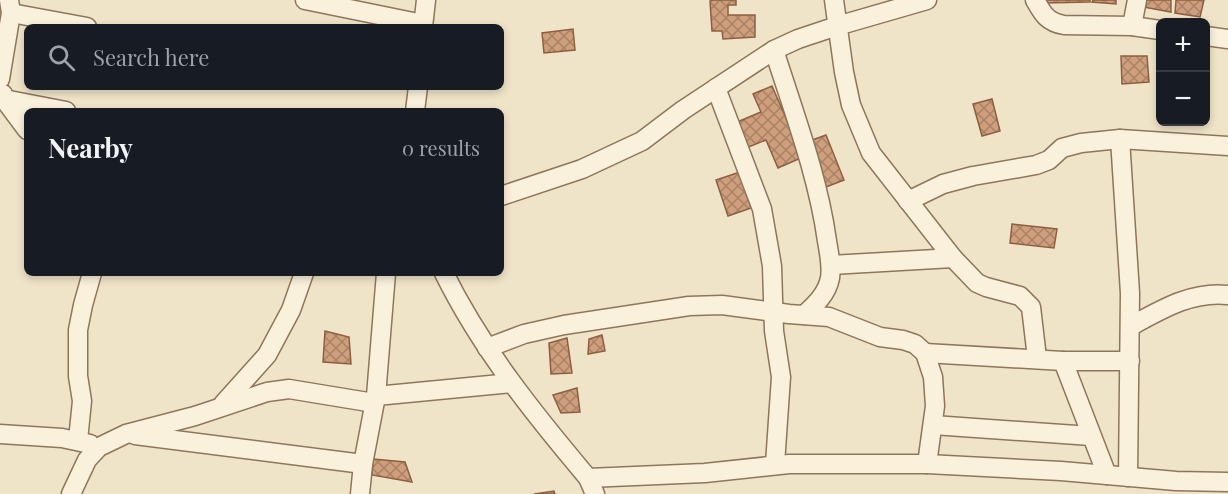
<!DOCTYPE html>
<meta charset="utf-8">
<style>
:root{--surface:#171b24;--page:#20242c;--text:#f1f3f6;--muted:#9ea1a6;--line:#363941}
body{margin:0;font-family:"Playfair Display",serif;background:var(--page);color:var(--text)}
.controls{position:absolute;right:18px;top:18px;display:grid;overflow:hidden;border-radius:9px;box-shadow:0 3px 9px #0003}
.controls button{width:54px;height:54px;display:grid;place-items:center;padding:0;border:0;border-bottom:2px solid var(--line);background:var(--surface);color:var(--text);font:30px sans-serif}
.list{margin:0;padding:0;list-style:none}
h2{display:flex;justify-content:space-between;align-items:center;height:78px;margin:0;padding:0 24px;font-size:26px}
h2 small{font-size:20px;font-weight:400;color:var(--muted)}
.icon{flex:none;width:33px;height:33px;fill:none;stroke:currentColor;stroke-width:2;stroke-linecap:round;stroke-linejoin:round}
.map{position:relative;flex:none;width:1228px;height:494px;overflow:hidden}
.search{position:absolute;background:var(--surface);box-shadow:0 3px 9px #0003;left:24px;top:24px;width:480px;height:66px;display:flex;align-items:center;gap:15px;box-sizing:border-box;padding:0 21px;border-radius:9px;color:var(--muted);font-size:22px}
.panel{position:absolute;background:var(--surface);box-shadow:0 3px 9px #0003;left:24px;top:108px;width:480px;height:168px;border-radius:9px}
.map>svg:first-child{display:block}
</style>
<div class="map">
<svg width="1228" height="494" viewBox="0 0 1228 494">
<defs>
<pattern id="building-cross-hatch" width="8" height="8" patternUnits="userSpaceOnUse" patternTransform="scale(1.5)"><rect width="8" height="8" fill="#cf9f7d"/><path d="M0 0l8 8M0 8l8-8" fill="none" stroke="#a98266"/></pattern>
</defs>
<rect width="100%" height="100%" fill="#f0e4c8"/>
<g fill="url(#building-cross-hatch)" stroke="#8d5f41" stroke-width="1.5">
<polygon points="713,0 736,0 736,5 728,5 728,15 755,15 755,37 723,39 722,31 712,31 710,1"/>
<polygon points="1042,0 1090,0 1090,2 1044,3"/>
<polygon points="1093,0 1116,0 1116,4 1092,2"/>
<polygon points="1144,0 1171,0 1171,12 1143,7"/>
<polygon points="1176,0 1204,0 1200,17 1175,13"/>
<polygon points="573,29 575,50 544,53 542,33"/>
<polygon points="1121,56 1147,56 1149,82 1122,84"/>
<polygon points="772,86 803,157 778,168 766,140 746,148 735,123 761,112 753,94"/>
<polygon points="992,99 1000,131 982,136 973,104"/>
<polygon points="826,135 844,180 826,187 807,142"/>
<polygon points="740,172 751,208 728,216 716,180"/>
<polygon points="1012,224 1057,229 1054,248 1010,243"/>
<polygon points="325,331 349,337 351,364 323,362"/>
<polygon points="602,335 605,351 588,354 589,339"/>
<polygon points="567,338 572,373 551,374 549,343"/>
<polygon points="577,388 580,412 561,413 553,395"/>
<polygon points="373,459 405,462 412,482 372,475"/>
<polygon points="554,491 555,494 534,494"/>
</g>
<g fill="none" stroke-linecap="round" stroke-linejoin="round">
<defs>
<g id="street">
<polyline points="305,0 423,24"/>
<polyline points="834,0 844,72 851,105 871,153 953,258 977,283 986,287 1020,296 1031,307 1037,358"/>
<path d="M1035 0C1043 14 1047 22 1064 25L1132 26 1160 30"/>
<polyline points="11,13 87,27"/>
<polyline points="1132,26 1137,0"/>
<polyline points="423,27 426,0"/>
<polyline points="1206,36 1228,39"/>
<path d="M774 50C794 113 818 176 827 241 829 253 832 266 830 278 827 294 815 305 804 315"/>
<polyline points="0,79 11,13 9,0"/>
<polyline points="716,88 762,209 772,266 774,331 781,377 775,464"/>
<polyline points="3,94 4,99 27,130"/>
<polyline points="4,99 66,111"/>
<polyline points="415,111 418,87"/>
<polyline points="1120,139 1130,293 1128,477"/>
<polyline points="501,196 582,169 642,141 683,110 774,50 798,39 837,26 927,0"/>
<polyline points="908,201 943,184 973,176 1036,165 1049,160 1062,148 1081,143 1120,139 1228,146"/>
<polyline points="831,265 953,258"/>
<path d="M444 273C481 348 534 414 588 478L595 494"/>
<path d="M1131 326C1162 309 1192 291 1228 295"/>
<polyline points="487,348 524,334 564,325 689,306 722,305 789,314 829,317 880,337 903,340 915,344 925,353 933,377 935,406 927,464"/>
<polyline points="925,353 1063,361 1130,361"/>
<polyline points="1063,361 1107,475"/>
<polyline points="376,396 511,383"/>
<polyline points="223,404 267,355 291,310 304,273"/>
<polyline points="933,425 1091,436"/>
<polyline points="0,434 62,438 90,444"/>
<polyline points="135,435 363,464"/>
<polyline points="78,440 82,401 78,376 78,330 83,305 92,273"/>
<polyline points="588,478 705,473 789,464 927,464 1061,471 1176,481 1228,482"/>
<polyline points="71,494 87,460 99,447 126,434 195,416 267,392 289,389 374,403"/>
<polyline points="360,494 363,464 376,396 386,273"/>
</g>
</defs>
<use href="#street" stroke="#8d765c" stroke-width="21"/>
<use href="#street" stroke="#faf1dc" stroke-width="18"/>
</g>
</svg>
<div class="controls">
<button>+</button>
<button>−</button>
</div>
<div class="search"><svg class="icon" aria-label="search" viewBox="0 0 24 24"><circle cx="10" cy="10" r="6"/><path d="M15 15l6 6"/></svg>Search here</div>
<section class="panel">
<h2>Nearby<small>0 results</small></h2>
<ul class="list">
</ul>
</section>
</div>
